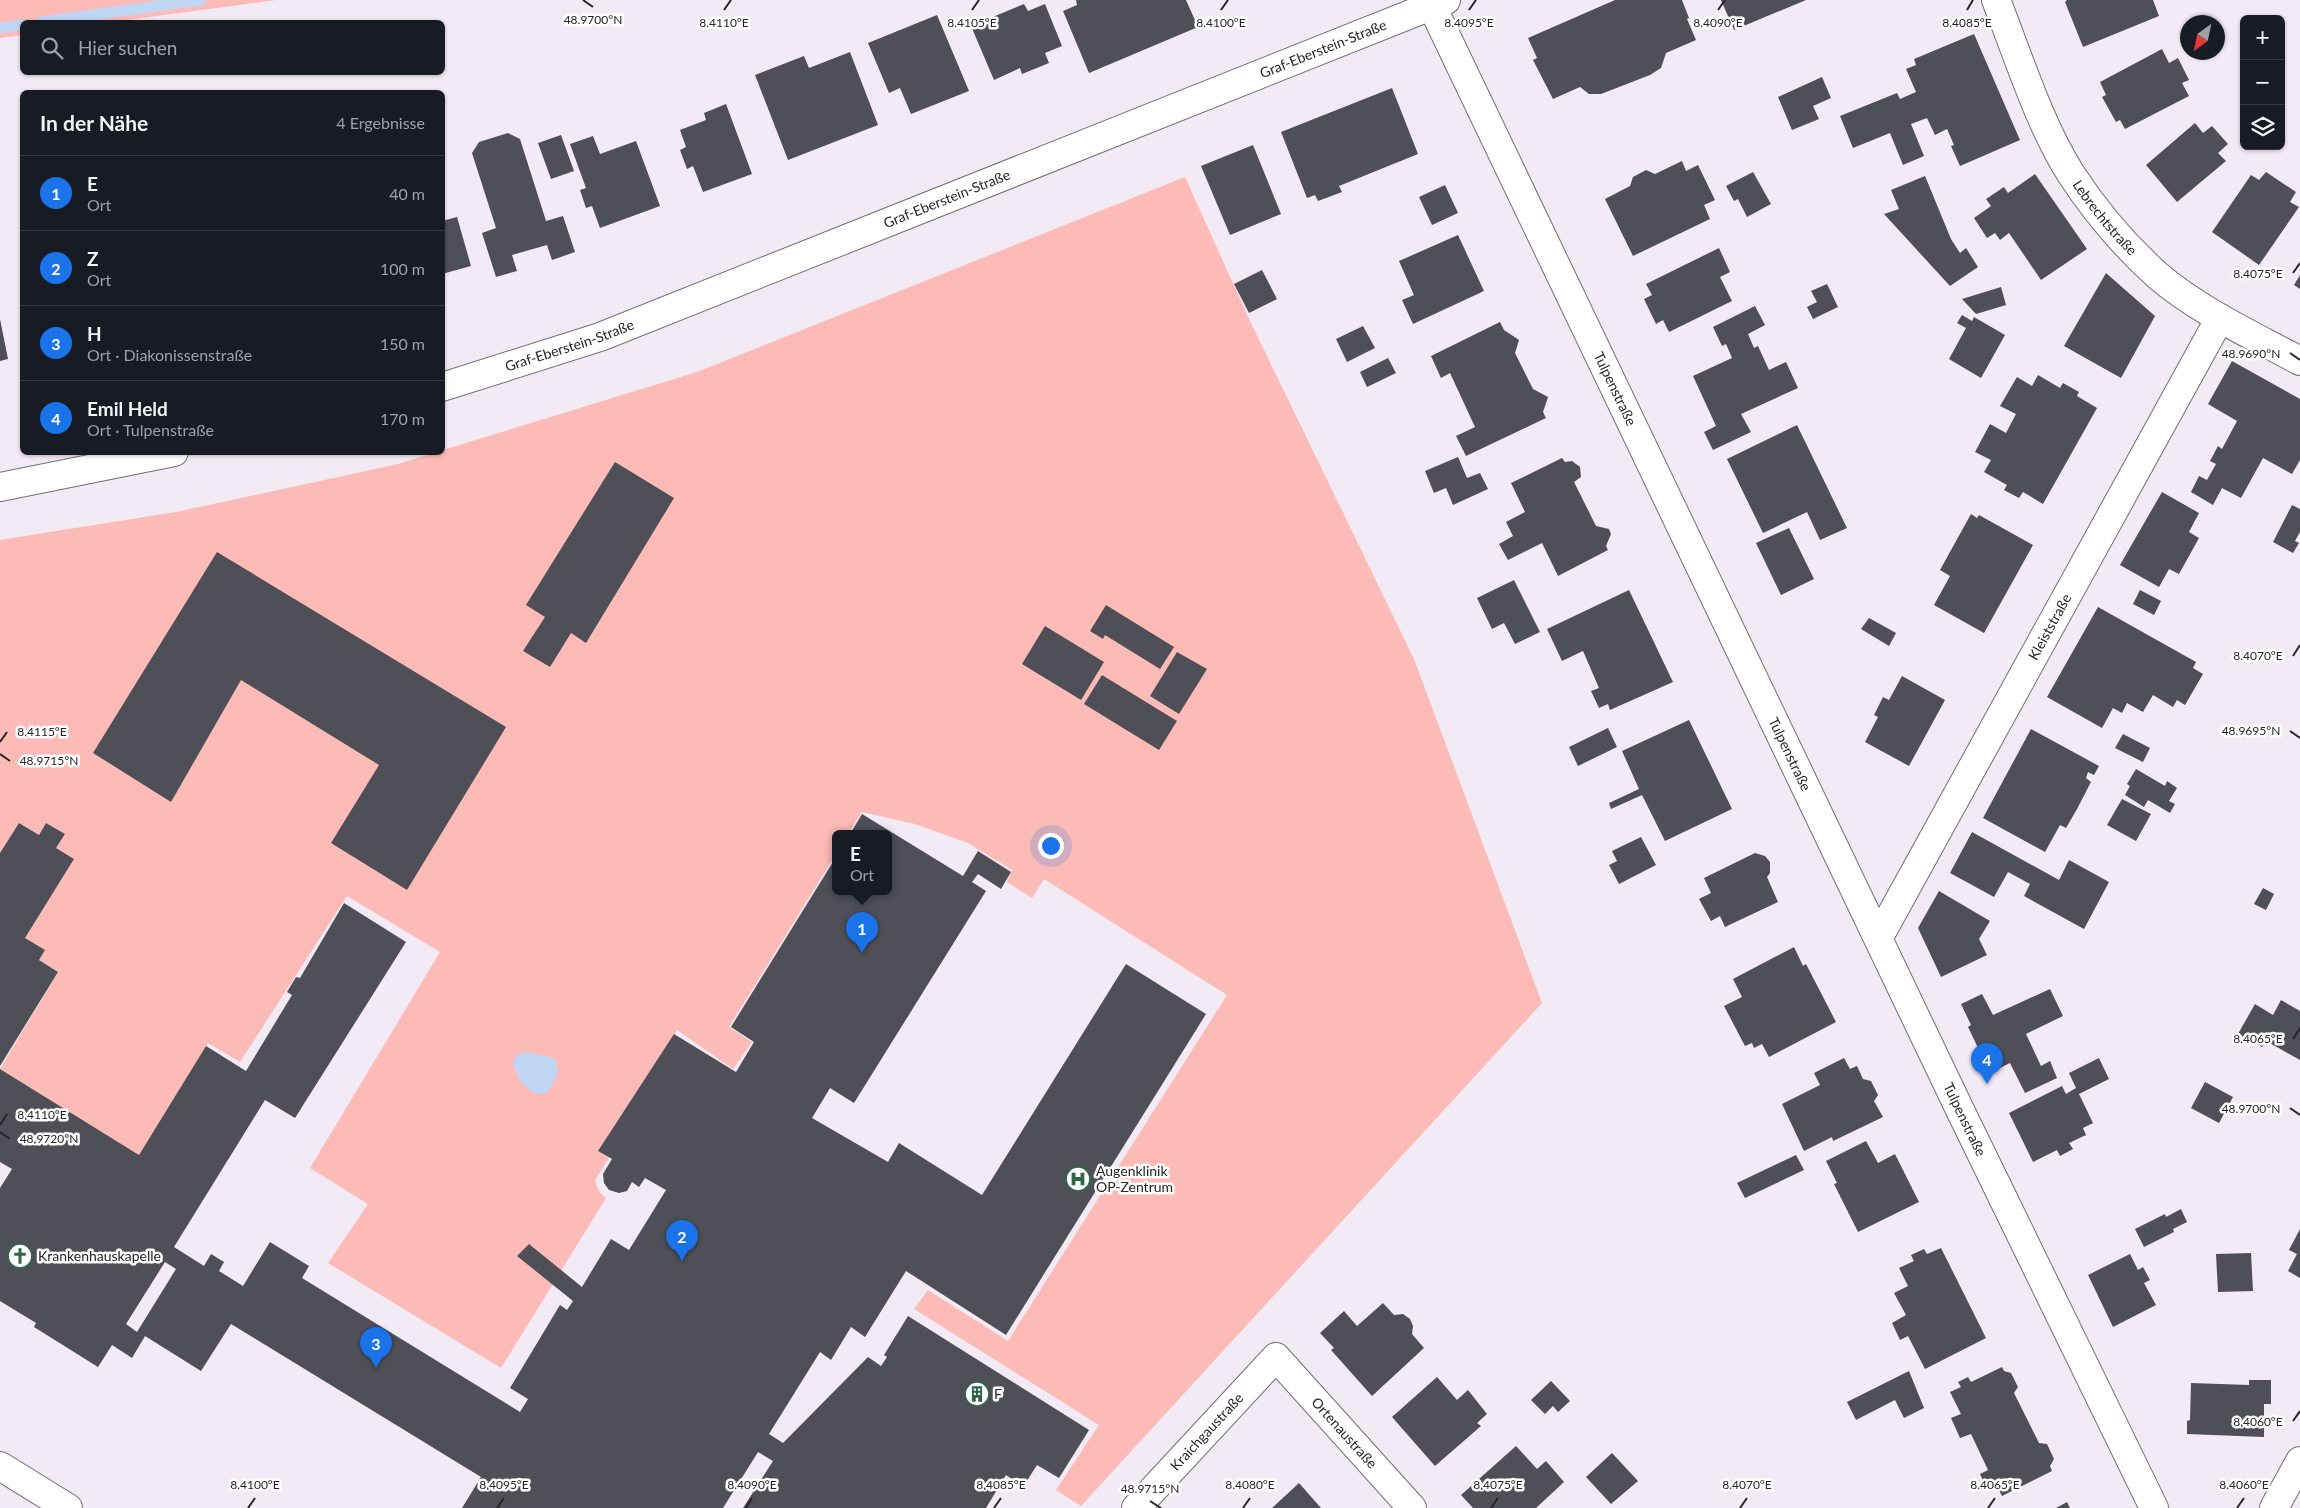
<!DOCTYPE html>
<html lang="de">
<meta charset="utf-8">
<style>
:root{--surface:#171b24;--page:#242831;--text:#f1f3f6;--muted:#9ea1a6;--line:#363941;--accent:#1a73e8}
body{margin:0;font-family:Lato,sans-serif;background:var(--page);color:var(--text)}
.controls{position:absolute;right:15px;top:15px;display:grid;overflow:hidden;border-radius:8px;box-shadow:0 1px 4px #0004}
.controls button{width:45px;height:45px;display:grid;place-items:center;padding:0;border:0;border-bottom:1px solid var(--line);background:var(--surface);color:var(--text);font:25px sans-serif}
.compass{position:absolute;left:2180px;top:15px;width:45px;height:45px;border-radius:50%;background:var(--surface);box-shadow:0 1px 4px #0004;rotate:213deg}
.you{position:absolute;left:1050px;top:845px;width:18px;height:18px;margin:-12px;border:4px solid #fff;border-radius:50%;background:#1a73e8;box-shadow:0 0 0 8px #1a73e833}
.badge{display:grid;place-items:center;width:32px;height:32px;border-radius:50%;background:var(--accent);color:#fff;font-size:16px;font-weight:700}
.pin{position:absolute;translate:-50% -41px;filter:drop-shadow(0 1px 2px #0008)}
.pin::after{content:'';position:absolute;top:26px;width:18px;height:15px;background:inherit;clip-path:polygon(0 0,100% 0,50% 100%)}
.popup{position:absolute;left:832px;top:830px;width:60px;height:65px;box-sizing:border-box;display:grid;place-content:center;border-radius:8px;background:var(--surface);filter:drop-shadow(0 1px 4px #0005);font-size:16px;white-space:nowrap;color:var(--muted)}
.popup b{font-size:19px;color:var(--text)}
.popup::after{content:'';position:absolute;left:50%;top:100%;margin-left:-10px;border:10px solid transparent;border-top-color:var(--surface)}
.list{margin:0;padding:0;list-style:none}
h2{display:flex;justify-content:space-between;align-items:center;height:65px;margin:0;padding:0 20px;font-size:21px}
h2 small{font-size:16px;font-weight:400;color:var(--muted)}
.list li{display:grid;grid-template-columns:32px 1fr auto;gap:15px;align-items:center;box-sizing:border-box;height:75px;padding:0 20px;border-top:1px solid var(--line)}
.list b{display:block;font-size:19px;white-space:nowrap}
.list p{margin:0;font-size:16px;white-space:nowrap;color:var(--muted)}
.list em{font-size:16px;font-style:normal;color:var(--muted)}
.icon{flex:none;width:28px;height:28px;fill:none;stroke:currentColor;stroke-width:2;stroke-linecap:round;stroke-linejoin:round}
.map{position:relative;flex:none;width:2300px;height:1508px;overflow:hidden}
.search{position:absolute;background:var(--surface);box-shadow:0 1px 4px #0004;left:20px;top:20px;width:425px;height:55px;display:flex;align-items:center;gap:12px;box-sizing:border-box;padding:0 18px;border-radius:8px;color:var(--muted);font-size:19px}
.panel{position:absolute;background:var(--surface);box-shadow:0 1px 4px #0004;left:20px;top:90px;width:425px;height:365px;border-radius:8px}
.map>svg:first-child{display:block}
</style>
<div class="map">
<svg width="2300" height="1508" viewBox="0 0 2300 1508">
<rect width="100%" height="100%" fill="#f2eaf4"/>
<g fill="#fdbbb7">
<polygon points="0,0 276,0 112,22 22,22 22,35 0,38"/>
<polygon points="1185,177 1250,321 1414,659 1542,1003 1081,1506 1056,1490 1099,1425 914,1309 928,1290 1008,1341 1227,995 1044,879 1032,898 1007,882 1012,870 968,843 915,824 862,812 848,834 836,834 836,854 729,1027 752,1042 733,1069 677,1030 598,1151 609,1158 595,1180 599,1192 606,1198 501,1368 328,1263 368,1204 310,1168 440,952 347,896 240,1062 208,1043 139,1155 0,1069 58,972 39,960 25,938 74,859 56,848 65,834 46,823 39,835 19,823 0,853 0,540 176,512 398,464 434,453 442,452 443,450 697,372"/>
</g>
<path fill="#c0d6f4" d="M527 1052 554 1058C562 1072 555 1080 547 1093 529 1098 516 1078 513 1062L518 1054Z"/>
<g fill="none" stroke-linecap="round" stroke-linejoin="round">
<g stroke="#c0d6f4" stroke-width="11">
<polyline points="41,22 201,0"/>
<polyline points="0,28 22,25"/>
</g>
</g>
<g fill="#4f4f58" fill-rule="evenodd">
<polygon points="1076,0 1186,0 1198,27 1089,73 1063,11 1077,5"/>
<polygon points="1615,0 1682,0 1689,18 1687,19 1696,40 1666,53 1661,68 1650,75 1601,94 1589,94 1580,87 1553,99 1533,60 1537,58 1528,38"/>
<polygon points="1721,0 1806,0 1734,30"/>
<polygon points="2067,0 2153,0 2159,16 2083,47 2065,2"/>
<polygon points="1024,4 1028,11 1045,4 1062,46 1045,53 1049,63 1022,74 1020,68 994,80 971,26"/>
<polygon points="937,15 969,91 911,114 900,88 889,93 868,43"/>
<polygon points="1974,34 2020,140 1960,166 1951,146 1954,145 1947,129 1935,135 1927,118 1911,124 1924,156 1903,165 1890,133 1853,148 1840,116 1897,93 1900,99 1916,92 1906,69 1916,65 1914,59"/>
<polygon points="2162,49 2169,63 2178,58 2189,80 2182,83 2189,96 2125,129 2120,120 2116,122 2102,97 2106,95 2100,82"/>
<polygon points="850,52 878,125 788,160 755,75 804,56 809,68"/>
<polygon points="1822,77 1831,98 1813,106 1819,119 1792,130 1778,97"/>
<polygon points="1392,88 1418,154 1339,186 1342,192 1318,201 1315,195 1307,198 1281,132"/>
<polygon points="726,104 752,174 703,192 693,166 687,169 680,150 686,147 680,130 706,120 704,113"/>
<polygon points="2195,123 2203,133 2212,126 2228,144 2218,153 2226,161 2177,202 2146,165"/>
<polygon points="508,133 520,139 546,221 563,216 575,252 552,260 547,245 512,255 517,271 496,277 482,233 496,228 472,153 479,142"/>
<polygon points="561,135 574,171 551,179 538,143"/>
<polygon points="593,136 600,154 636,141 660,206 600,228 592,206 586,208 580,190 586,188 570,144"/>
<polygon points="1253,145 1281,214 1230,235 1201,166"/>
<polygon points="1682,161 1686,171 1698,165 1715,200 1704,205 1710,219 1633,256 1605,199 1630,186 1633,177 1646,170 1655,174"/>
<polygon points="1753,172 1771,204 1747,217 1738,199 1734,201 1726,186"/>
<polygon points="2266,172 2296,192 2290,202 2299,207 2259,265 2212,232 2251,175 2259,180"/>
<polygon points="2035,174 2087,249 2041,280 2009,233 2000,240 1995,233 1987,238 1974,218 1991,206 1986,199 2004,187 2008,193"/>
<polygon points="1925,176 1951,239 1960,253 1966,248 1978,267 1950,286 1884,214 1899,209 1891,190"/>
<polygon points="1445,185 1458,213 1432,225 1419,197"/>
<polygon points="457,217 471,266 442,274 442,221"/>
<polygon points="1458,235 1484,291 1413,324 1402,300 1414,295 1399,261"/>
<polygon points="1719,248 1730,272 1720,277 1732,301 1669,332 1663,320 1656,324 1644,299 1652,295 1646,284"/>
<polygon points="1262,270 1277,299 1249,313 1234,284"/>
<polygon points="2106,273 2155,316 2121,378 2064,346"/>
<polygon points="2300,275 2300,289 2294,285"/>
<polygon points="1827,284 1838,307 1813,319 1807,307 1817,302 1811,291"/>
<polygon points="2001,287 2006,305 1976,314 1962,299"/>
<polygon points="1755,306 1765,325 1748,334 1754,348 1758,346 1769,370 1786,362 1798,388 1741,414 1751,432 1713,450 1704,432 1716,426 1693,376 1732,358 1726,344 1722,346 1713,327"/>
<polygon points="1962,315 1972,321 1974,317 2005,335 1981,378 1949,359 1966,328 1957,323"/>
<polygon points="0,319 8,359 0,361"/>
<polygon points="1500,322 1504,330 1519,340 1515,353 1533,389 1548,397 1543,412 1546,418 1466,456 1456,436 1475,427 1450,373 1441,378 1431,356"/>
<polygon points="1363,326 1375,348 1347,362 1336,339"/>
<polygon points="1388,358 1396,373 1367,387 1360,372"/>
<polygon points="2232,361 2300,399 2300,460 2292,474 2263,458 2241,498 2222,488 2213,505 2191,492 2199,476 2207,480 2216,464 2210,461 2218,446 2222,449 2237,421 2208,404"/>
<polygon points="2038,375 2060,388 2063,383 2079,392 2077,396 2097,408 2043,504 2023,492 2019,498 2004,490 2007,485 1984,472 1991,460 1975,452 1990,424 2006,433 2016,414 2000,406 2017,377 2032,386"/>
<polygon points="1797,425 1847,528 1820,540 1807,512 1763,533 1727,459"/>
<polygon points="1458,457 1467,478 1480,473 1488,489 1453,505 1446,488 1434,493 1425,471"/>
<polygon points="1562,458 1565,462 1572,461 1580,467 1581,477 1574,482 1596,526 1609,529 1611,534 1606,546 1608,550 1558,576 1542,543 1508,560 1499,544 1513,536 1506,522 1525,512 1511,483"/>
<polygon points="615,462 674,498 586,643 571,633 550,667 523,651 545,617 526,605"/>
<polygon points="2162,492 2199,513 2189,532 2199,538 2179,574 2169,569 2159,587 2120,565"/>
<polygon points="2292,505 2300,509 2300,532 2295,541 2299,543 2293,553 2273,542"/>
<polygon points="1971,514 1977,518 1979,515 2033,545 1984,633 1934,605 1950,576 1940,570"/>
<polygon points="1789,528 1814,579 1781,595 1756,543"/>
<polygon points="217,552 506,727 407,890 331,843 379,765 241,680 171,802 93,753"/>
<polygon points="1514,580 1540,632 1515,644 1504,623 1492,629 1477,598"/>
<polygon points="1629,590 1673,682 1610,710 1608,704 1599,708 1591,691 1599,688 1583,651 1562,661 1547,629"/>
<polygon points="2140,590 2161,601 2154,615 2133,604"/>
<polygon points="1106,605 1174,647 1160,669 1105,635 1103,639 1090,631"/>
<polygon points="2098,607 2196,662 2193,668 2203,674 2185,705 2177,700 2173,707 2153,695 2143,712 2127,703 2122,713 2113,708 2102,728 2047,697"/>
<polygon points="1869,618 1896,633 1889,646 1861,629"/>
<polygon points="1045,626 1104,662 1081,700 1022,664"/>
<polygon points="1177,652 1207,669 1179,714 1150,696"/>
<polygon points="1102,675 1177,721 1159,750 1084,704"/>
<polygon points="1902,676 1945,700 1909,766 1865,742 1878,717 1874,715 1883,697 1889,700"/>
<polygon points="1689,720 1732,809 1665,841 1642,795 1611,809 1609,803 1639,789 1622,751"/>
<polygon points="1608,728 1617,747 1578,766 1569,747"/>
<polygon points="2031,729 2099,766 2094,775 2088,772 2086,778 2091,782 2077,809 2066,828 2060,825 2045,852 1983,818"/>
<polygon points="2123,734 2150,748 2143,762 2115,748"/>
<polygon points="2136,769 2165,786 2167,781 2177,788 2169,801 2175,804 2170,813 2148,800 2144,807 2125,795 2130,786 2127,784"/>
<polygon points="2122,799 2151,814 2136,841 2107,825"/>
<path d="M862 814 963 876 978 851 1011 872 1001 889 978 874 972 882 986 891 854 1103 830 1088 812 1118 888 1162 899 1143 982 1195 1126 964 1206 1014 1006 1335 906 1271 865 1337 851 1327 831 1360 820 1352 769 1434 783 1443 868 1357 881 1366 887 1357 884 1355 908 1316 1089 1430 1059 1478 1037 1465 1023 1487 1006 1475 986 1508H743L773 1461 758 1452 723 1508H462L481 1477 231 1324 201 1371 145 1336 132 1358 112 1345 98 1367 34 1327 36 1323 0 1301V1188L12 1169 0 1162V1069L139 1155 206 1046 246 1071 292 995 287 992 296 977 300 978 344 903 406 942 295 1118 265 1100 174 1247 204 1266 211 1254 224 1262 219 1271 243 1286 270 1242 309 1266 302 1278 520 1412 528 1399 510 1388 560 1305 567 1310 573 1301 517 1256 529 1244 582 1287 611 1239 629 1250 666 1190 645 1178 639 1187 632 1182 627 1191 619 1193 609 1190 604 1183 603 1174 612 1159 598 1151 674 1034 736 1072 754 1042 731 1027 836 857V892H888V834H850ZM165 1262 176 1269 137 1332 126 1324Z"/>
<polygon points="19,823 39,835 46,823 65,834 56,848 74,859 25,938 45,950 39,960 58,972 0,1066 0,853"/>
<polygon points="1972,832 2059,880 2069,860 2109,882 2084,929 2024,896 2030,884 2008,872 1994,897 1950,873"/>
<polygon points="1641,837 1656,865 1619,884 1609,865 1617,861 1612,851"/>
<polygon points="1755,853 1765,856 1770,862 1770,873 1767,877 1778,902 1725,927 1720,916 1711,921 1699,899 1711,893 1704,878"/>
<polygon points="2263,888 2274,894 2266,910 2254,904"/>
<polygon points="1939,891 1990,921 1979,939 1987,955 1941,977 1918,928"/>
<polygon points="1794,947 1803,966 1806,964 1836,1022 1769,1057 1762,1044 1754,1048 1752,1043 1745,1046 1724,1006 1742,997 1733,979"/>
<polygon points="2050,989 2063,1016 2026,1034 2041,1066 2050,1061 2057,1078 2025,1093 2010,1063 1990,1073 1968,1027 1971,1025 1961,1004 1982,994 1993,1015"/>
<polygon points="2281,1000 2300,1011 2300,1060 2266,1041 2262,1047 2238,1034 2255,1004 2273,1015"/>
<polygon points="1844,1058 1850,1069 1857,1066 1863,1079 1871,1081 1878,1095 1874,1101 1883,1117 1833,1141 1832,1137 1804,1151 1782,1104 1820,1085 1814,1073"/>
<polygon points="2099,1058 2109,1079 2079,1094 2093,1123 2083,1128 2086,1135 2069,1143 2073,1149 2060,1156 2057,1150 2033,1162 2009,1113 2062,1086 2066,1094 2076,1088 2069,1073"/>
<polygon points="2205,1082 2233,1097 2219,1123 2191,1108"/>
<polygon points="1866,1141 1878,1163 1895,1154 1919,1202 1858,1232 1834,1184 1837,1183 1826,1161"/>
<polygon points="1796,1155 1804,1170 1745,1198 1737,1183"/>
<polygon points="2181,1209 2187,1222 2173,1229 2174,1232 2144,1247 2135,1229 2165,1214 2166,1217"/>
<polygon points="2300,1229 2300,1278 2288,1271 2297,1254 2289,1250"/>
<polygon points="1941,1248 1986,1338 1925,1369 1908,1336 1900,1340 1892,1323 1906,1315 1894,1293 1908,1286 1899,1268 1914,1261 1911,1255 1924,1249 1927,1254"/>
<polygon points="2251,1253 2253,1291 2218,1292 2216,1254"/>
<polygon points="2130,1254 2138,1270 2143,1267 2150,1280 2144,1283 2156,1305 2113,1327 2088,1275"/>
<polygon points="1383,1303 1394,1315 1403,1314 1410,1319 1413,1326 1412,1334 1424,1348 1372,1396 1331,1350 1334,1348 1320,1333 1344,1311 1357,1326"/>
<polygon points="2002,1367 2004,1371 2011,1373 2018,1387 2014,1393 2039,1443 2047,1444 2054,1459 2050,1466 2052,1471 2002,1496 1997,1486 1988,1491 1980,1474 1988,1470 1971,1434 1960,1438 1951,1418 1961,1414 1950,1392 1961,1387 1958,1382 1968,1377 1971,1382"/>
<polygon points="1909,1371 1924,1408 1904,1418 1895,1400 1856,1420 1847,1402"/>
<polygon points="1437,1377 1457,1400 1468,1390 1487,1414 1477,1423 1481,1426 1435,1466 1392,1417"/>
<polygon points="2249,1380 2271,1380 2271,1404 2264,1404 2264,1437 2187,1434 2187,1421 2190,1420 2191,1383 2249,1385"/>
<polygon points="1551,1381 1570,1401 1558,1412 1553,1406 1545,1414 1531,1400"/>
<polygon points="1516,1446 1537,1469 1546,1461 1564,1482 1536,1508 1473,1508 1461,1495"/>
<polygon points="1612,1453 1638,1481 1611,1504 1586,1477"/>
<polygon points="1299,1483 1321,1508 1272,1508"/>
<polygon points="2067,1502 2070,1508 2056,1508"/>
</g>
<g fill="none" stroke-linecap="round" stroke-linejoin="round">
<defs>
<g id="minor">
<path id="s1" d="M1429 0 1961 1112 2154 1508"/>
<path id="s2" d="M1996 0C2018 55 2039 124 2071 174 2095 211 2125 246 2157 275 2199 311 2252 335 2300 361"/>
<path id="s3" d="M442 387 600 337 1446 0"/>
<polyline points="0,487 174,452"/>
<path id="s4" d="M1879 937 2220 318"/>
<polyline points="0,1466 68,1508"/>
<path id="s5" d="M1136 1508 1276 1357 1412 1508"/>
<polyline points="2274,1508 2300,1461"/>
</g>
</defs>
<use href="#minor" stroke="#746d76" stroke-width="30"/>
<use href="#minor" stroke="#fff" stroke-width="28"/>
</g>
<path fill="none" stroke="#272428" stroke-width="2" d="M583 0 593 7M724 10 731 0M972 10 979 0M1221 10 1228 0M1469 10 1476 0M1718 10 1725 0M1967 10 1973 0M2293 273 2300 263M2290 353 2300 360M2293 656 2300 645M2290 731 2300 738M0 742 7 732M0 754 10 761M2293 1039 2300 1028M2290 1108 2300 1115M0 1125 7 1114M0 1132 10 1139M2293 1421 2300 1411M1150 1501 1161 1508M248 1508 255 1498M497 1508 504 1498M746 1508 752 1498M994 1508 1001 1498M1243 1508 1250 1498M1491 1508 1498 1498M1740 1508 1747 1498M1988 1508 1995 1498M2237 1508 2244 1498"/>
<defs>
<symbol id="hospital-ring" viewBox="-11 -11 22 22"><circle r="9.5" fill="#fff" stroke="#30654a" stroke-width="1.5"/><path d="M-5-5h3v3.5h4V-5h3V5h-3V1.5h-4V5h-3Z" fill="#30654a"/></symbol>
<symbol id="church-ring" viewBox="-11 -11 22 22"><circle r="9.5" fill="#fff" stroke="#30654a" stroke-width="1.5"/><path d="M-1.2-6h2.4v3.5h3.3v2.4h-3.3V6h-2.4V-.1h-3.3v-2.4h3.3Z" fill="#30654a"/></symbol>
<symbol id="building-ring" viewBox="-11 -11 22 22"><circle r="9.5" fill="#fff" stroke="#30654a" stroke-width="1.5"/><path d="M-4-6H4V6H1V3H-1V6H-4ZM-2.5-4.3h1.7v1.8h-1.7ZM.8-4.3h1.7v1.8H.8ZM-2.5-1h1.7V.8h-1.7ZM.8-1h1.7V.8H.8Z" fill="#30654a"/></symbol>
</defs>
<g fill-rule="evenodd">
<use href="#hospital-ring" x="1064" y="1165" width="28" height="28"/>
<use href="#church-ring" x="6" y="1242" width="28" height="28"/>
<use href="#building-ring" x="963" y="1380" width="28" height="28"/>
</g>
<g text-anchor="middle" stroke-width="5" stroke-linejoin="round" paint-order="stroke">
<g font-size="14" fill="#272428" stroke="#fff">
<text dy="5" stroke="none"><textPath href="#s3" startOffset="944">Graf-Eberstein-Straße</textPath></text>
<text dy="5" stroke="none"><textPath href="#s3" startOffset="539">Graf-Eberstein-Straße</textPath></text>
<text dy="5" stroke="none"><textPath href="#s2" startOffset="245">Lebrechtstraße</textPath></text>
<text dy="5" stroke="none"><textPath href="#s3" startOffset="134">Graf-Eberstein-Straße</textPath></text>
<text dy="5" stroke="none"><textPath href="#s1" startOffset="431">Tulpenstraße</textPath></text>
<text dy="5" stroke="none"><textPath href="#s4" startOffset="354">Kleiststraße</textPath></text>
<text dy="5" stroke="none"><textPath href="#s1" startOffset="836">Tulpenstraße</textPath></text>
<text dy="5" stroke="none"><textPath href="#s1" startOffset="1241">Tulpenstraße</textPath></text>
<text dy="5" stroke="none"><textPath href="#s5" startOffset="104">Kraichgaustraße</textPath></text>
<text dy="5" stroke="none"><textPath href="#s5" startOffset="308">Ortenaustraße</textPath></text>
</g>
<g font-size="14" fill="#272428" stroke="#fff" text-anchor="start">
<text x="1096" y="1176">Augenklinik<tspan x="1096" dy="16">OP-Zentrum</tspan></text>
<text x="38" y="1261">Krankenhauskapelle</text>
<text x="994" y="1399">F</text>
</g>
</g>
<g font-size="12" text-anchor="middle" fill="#272428" stroke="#fff" stroke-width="5" stroke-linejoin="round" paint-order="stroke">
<text x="593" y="24">48.9700°N</text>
<text x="724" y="27">8.4110°E</text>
<text x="972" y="27">8.4105°E</text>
<text x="1221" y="27">8.4100°E</text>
<text x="1469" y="27">8.4095°E</text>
<text x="1718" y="27">8.4090°E</text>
<text x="1967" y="27">8.4085°E</text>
<text x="2258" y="278">8.4075°E</text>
<text x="2251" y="358">48.9690°N</text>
<text x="2258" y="660">8.4070°E</text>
<text x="2251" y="735">48.9695°N</text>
<text x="42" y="736">8.4115°E</text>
<text x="49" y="765">48.9715°N</text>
<text x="2258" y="1043">8.4065°E</text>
<text x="2251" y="1113">48.9700°N</text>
<text x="42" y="1119">8.4110°E</text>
<text x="49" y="1143">48.9720°N</text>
<text x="2258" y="1426">8.4060°E</text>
<text x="255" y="1489">8.4100°E</text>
<text x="504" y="1489">8.4095°E</text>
<text x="752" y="1489">8.4090°E</text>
<text x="1001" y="1489">8.4085°E</text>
<text x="1250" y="1489">8.4080°E</text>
<text x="1498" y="1489">8.4075°E</text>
<text x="1747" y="1489">8.4070°E</text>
<text x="1995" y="1489">8.4065°E</text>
<text x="2244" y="1489">8.4060°E</text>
<text x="1150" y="1493">48.9715°N</text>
</g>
</svg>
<div class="controls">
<button>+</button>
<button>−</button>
<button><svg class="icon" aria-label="layers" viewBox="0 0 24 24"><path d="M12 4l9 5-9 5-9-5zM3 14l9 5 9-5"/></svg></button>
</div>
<svg class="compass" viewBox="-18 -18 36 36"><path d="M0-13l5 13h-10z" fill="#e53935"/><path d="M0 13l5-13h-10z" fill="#9ea1a6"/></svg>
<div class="you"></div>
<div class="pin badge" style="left:862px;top:953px">1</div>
<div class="popup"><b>E</b>Ort</div>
<div class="pin badge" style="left:682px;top:1261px">2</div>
<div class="pin badge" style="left:376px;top:1368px">3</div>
<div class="pin badge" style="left:1987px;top:1084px">4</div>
<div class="search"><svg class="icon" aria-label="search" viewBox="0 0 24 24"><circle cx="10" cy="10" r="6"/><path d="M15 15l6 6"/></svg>Hier suchen</div>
<section class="panel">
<h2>In der Nähe<small>4 Ergebnisse</small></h2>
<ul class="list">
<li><span class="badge">1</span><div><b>E</b><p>Ort</p></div><em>40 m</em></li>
<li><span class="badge">2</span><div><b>Z</b><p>Ort</p></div><em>100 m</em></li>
<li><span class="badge">3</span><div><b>H</b><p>Ort · Diakonissenstraße</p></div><em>150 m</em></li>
<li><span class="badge">4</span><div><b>Emil Held</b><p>Ort · Tulpenstraße</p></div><em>170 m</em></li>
</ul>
</section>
</div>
